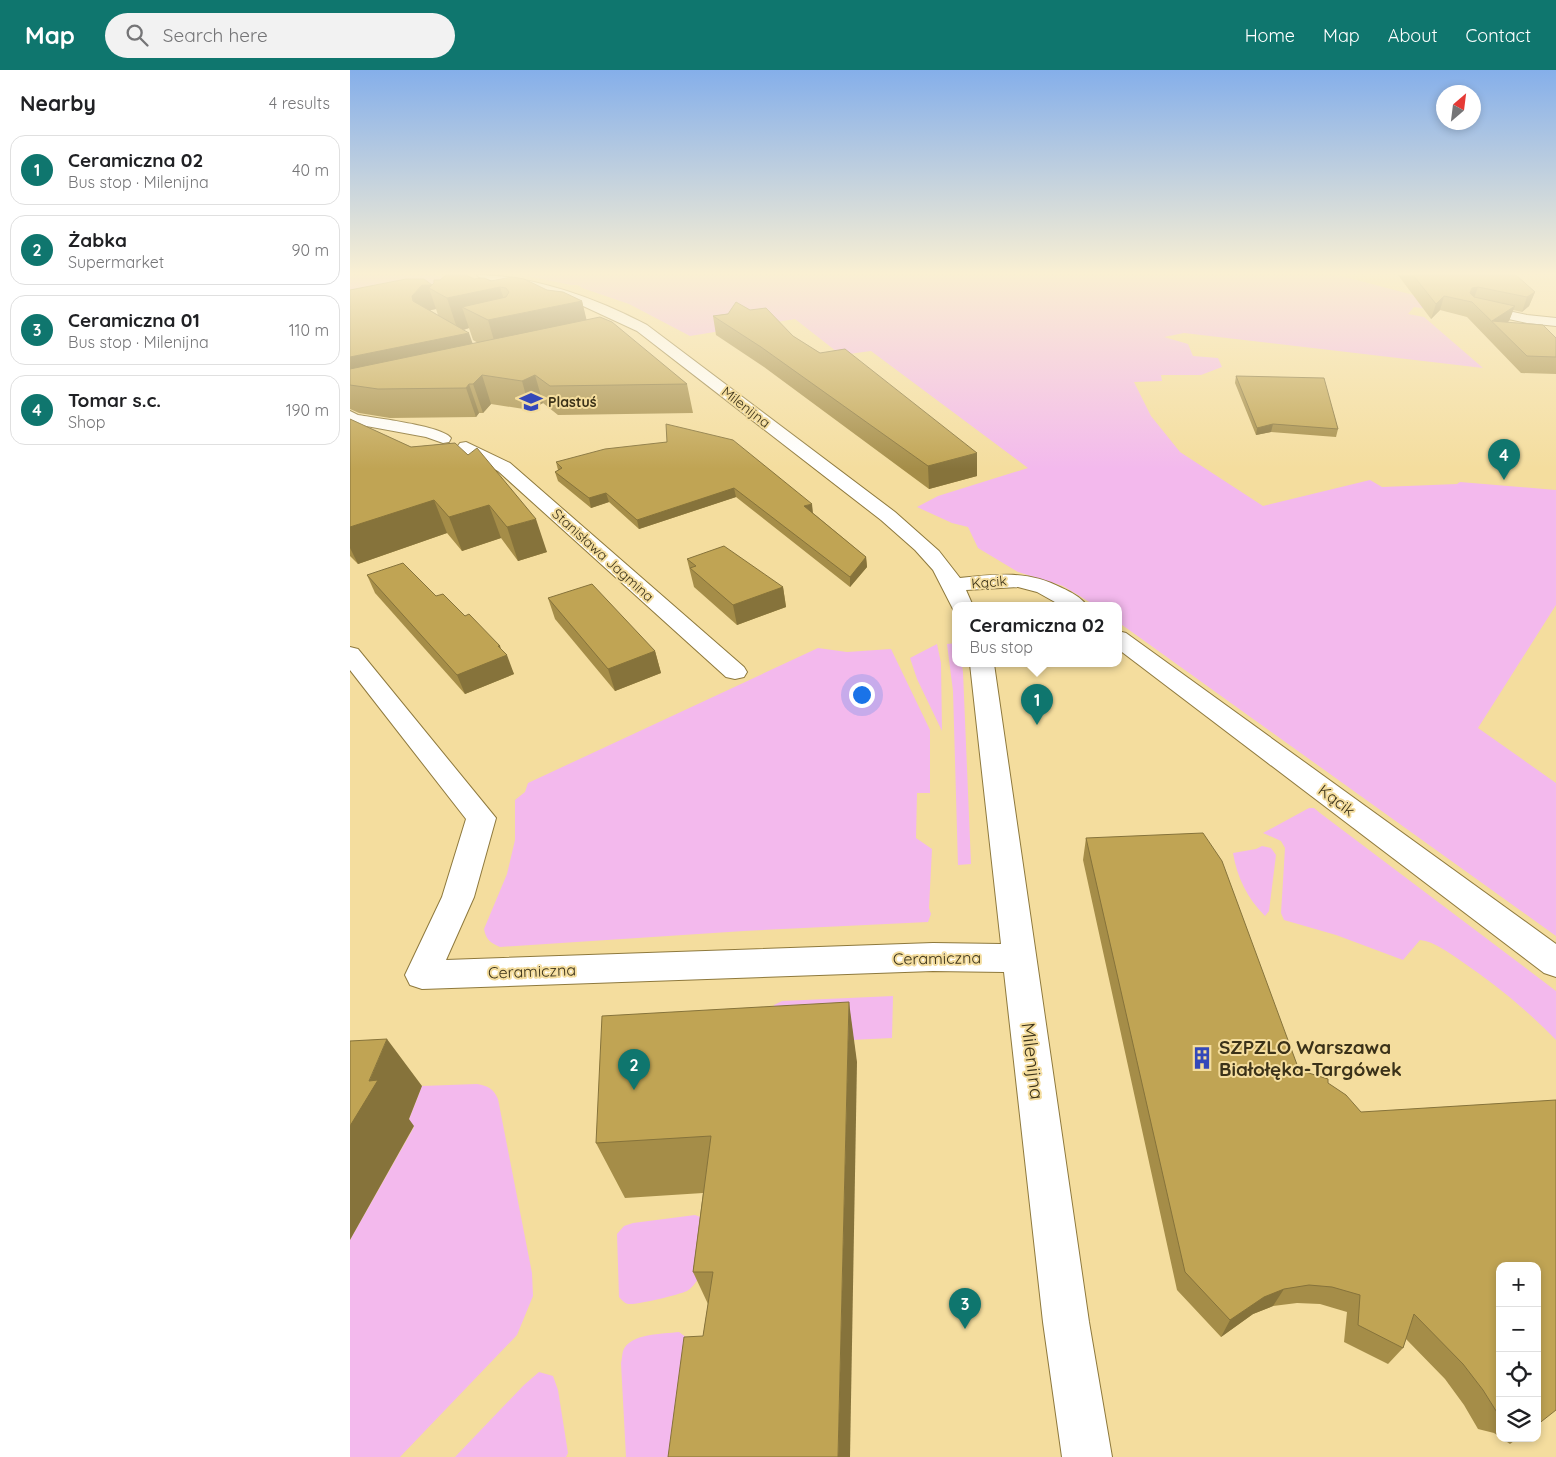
<!DOCTYPE html>
<meta charset="utf-8">
<style>
:root{--surface:#fff;--page:#f2f2f2;--text:#202124;--muted:#757577;--line:#e0e0e0;--accent:#0f766e}
body{margin:0;font-family:Quicksand,sans-serif;background:var(--page);color:var(--text)}
.controls{position:absolute;right:15px;bottom:15px;display:grid;overflow:hidden;border-radius:10px;box-shadow:0 2px 8px #0003}
.controls button{width:45px;height:45px;display:grid;place-items:center;padding:0;border:0;border-bottom:1px solid var(--line);background:var(--surface);color:var(--text);font:25px sans-serif}
.compass{position:absolute;left:1086px;top:15px;width:45px;height:45px;border-radius:50%;background:var(--surface);box-shadow:0 2px 8px #0003;rotate:28deg}
.you{position:absolute;left:511px;top:624px;width:18px;height:18px;margin:-12px;border:4px solid #fff;border-radius:50%;background:#1a73e8;box-shadow:0 0 0 8px #1a73e833}
.badge{display:grid;place-items:center;width:32px;height:32px;border-radius:50%;background:var(--accent);color:#fff;font-size:16px;font-weight:700}
.pin{position:absolute;translate:-50% -41px;filter:drop-shadow(0 1px 2px #0008)}
.pin::after{content:'';position:absolute;top:26px;width:18px;height:15px;background:inherit;clip-path:polygon(0 0,100% 0,50% 100%)}
.popup{position:absolute;left:602px;top:532px;width:170px;height:65px;box-sizing:border-box;display:grid;place-content:center;border-radius:10px;background:var(--surface);filter:drop-shadow(0 1px 4px #0005);font-size:16px;white-space:nowrap;color:var(--muted)}
.popup b{font-size:19px;color:var(--text)}
.popup::after{content:'';position:absolute;left:50%;top:100%;margin-left:-10px;border:10px solid transparent;border-top-color:var(--surface)}
.list{margin:0;padding:0;list-style:none}
h2{display:flex;justify-content:space-between;align-items:center;height:65px;margin:0;padding:0 20px;font-size:21px}
h2 small{font-size:16px;font-weight:400;color:var(--muted)}
.list li{display:grid;grid-template-columns:32px 1fr auto;gap:15px;align-items:center;box-sizing:border-box;height:70px;margin:0 10px 10px;padding:0 10px;border:1px solid var(--line);border-radius:15px}
.list b{display:block;font-size:19px;white-space:nowrap}
.list p{margin:0;font-size:16px;white-space:nowrap;color:var(--muted)}
.list em{font-size:16px;font-style:normal;color:var(--muted)}
.icon{flex:none;width:28px;height:28px;fill:none;stroke:currentColor;stroke-width:2;stroke-linecap:round;stroke-linejoin:round}
.map{position:relative;flex:none;width:1206px;height:1387px;overflow:hidden}
header{display:flex;align-items:center;gap:30px;box-sizing:border-box;height:70px;padding:0 25px;background:var(--accent);color:#fff}
header strong{font-size:24px}
nav{display:flex;gap:28px;margin-inline-start:auto;font-size:18px}
.search{width:350px;height:45px;background:var(--page);display:flex;align-items:center;gap:12px;box-sizing:border-box;padding:0 18px;border-radius:28px;color:var(--muted);font-size:19px}
main{display:flex}
aside{flex:1;background:var(--surface)}
.map>svg:first-child{display:block}
</style>
<header>
<strong>Map</strong>
<div class="search"><svg class="icon" aria-label="search" viewBox="0 0 24 24"><circle cx="10" cy="10" r="6"/><path d="M15 15l6 6"/></svg>Search here</div>
<nav><a>Home</a><a>Map</a><a>About</a><a>Contact</a></nav>
</header>
<main>
<aside>
<h2>Nearby<small>4 results</small></h2>
<ul class="list">
<li><span class="badge">1</span><div><b>Ceramiczna 02</b><p>Bus stop · Milenijna</p></div><em>40 m</em></li>
<li><span class="badge">2</span><div><b>Żabka</b><p>Supermarket</p></div><em>90 m</em></li>
<li><span class="badge">3</span><div><b>Ceramiczna 01</b><p>Bus stop · Milenijna</p></div><em>110 m</em></li>
<li><span class="badge">4</span><div><b>Tomar s.c.</b><p>Shop</p></div><em>190 m</em></li>
</ul>
</aside>
<div class="map">
<svg width="1206" height="1387" viewBox="0 0 1206 1387">
<rect width="100%" height="100%" fill="#f4dd9e"/>
<g fill="#f3b9ed">
<polygon points="0,205 86,205 96,208 72,218 0,231"/>
<polygon points="172,205 988,205 1086,231 1078,239 1064,237 1058,244 1074,247 1133,298 834,263 814,267 838,274 843,286 868,288 872,297 851,305 811,305 812,311 784,312 801,346 830,382 913,436 1020,410 1032,417 1107,414 1110,412 1206,420 1206,535 1128,658 1206,713 1206,866 768,552 768,536 746,536 713,516 668,502 628,478 618,457 602,453 567,437 588,426 678,398 521,281 491,285 445,249 340,266 279,234 232,218 228,215 221,215"/>
<polygon points="606,573 606,594 612,594 613,602 621,794 608,795 603,621 597,574"/>
<polygon points="587,574 591,593 592,661 567,609 560,588"/>
<path d="M468 578 497 582 541 579 580 660V723H567L566 768 582 779 579 838 581 844 578 852 394 861 150 877C141 873 136 870 134 859L157 804 165 770V730L175 722 178 713Z"/>
<path d="M959 738H964L970 743 1206 921V970C1177 940 1145 914 1111 891 1098 882 1085 872 1070 870L1053 890 986 865 934 850 931 843 935 778 931 771 913 763Z"/>
<path d="M912 776 921 778 926 785 919 841 915 846C897 828 887 807 883 783L906 779Z"/>
<polygon points="543,926 542,968 420,974 424,935 432,931"/>
<path d="M127 1014C138 1016 143 1018 148 1029L182 1203 183 1226 167 1265 50 1387H0V1170L64 1057H56L72 1016Z"/>
<path d="M345 1145 353 1148 348 1209C345 1213 342 1218 337 1221 328 1225 287 1235 278 1234 274 1233 272 1230 269 1227L267 1164 274 1156 283 1153Z"/>
<path d="M329 1262 337 1268 330 1387H276L271 1293C272 1289 272 1285 273 1281 280 1263 313 1264 329 1262Z"/>
<polygon points="189,1302 203,1306 208,1320 218,1383 216,1387 105,1387 174,1315"/>
</g>
<g fill="none" stroke-linecap="round" stroke-linejoin="round">
<defs>
<g id="minor">
<path d="M127 205C183 205 248 229 297 255L545 442 589 481 610 508C646 504 679 500 712 518 721 522 732 528 737 536H712L687 522 668 517 616 520 623 536H606V541H604L583 500 565 480 531 450 287 261 231 235 129 207Z"/>
<polygon points="1125,234 1177,245 1206,248 1206,256 1177,253 1121,241 1119,238 1121,235"/>
<path d="M0 341 8 345C25 348 93 356 101 368L99 372 93 373 76 367 0 353Z"/>
<polygon points="116,372 160,393 394,597 397,602 394,607 385,609 376,607 148,401 110,381 107,377 110,373"/>
<polygon points="768,561 776,563 1206,874 1206,907 1194,903 768,579"/>
<polygon points="0,577 8,579 146,748 124,827 96,890 583,873 651,874 620,594 644,594 739,1252 762,1387 712,1387 693,1252 654,902 583,901 72,919 60,915 55,905 92,827 116,749 0,600"/>
</g>
</defs>
<use href="#minor" stroke="#8e793d" stroke-width="2"/>
<use href="#minor" fill="#fff" fill-rule="evenodd"/>
</g>
<g fill="#a58d48" fill-rule="evenodd">
<polygon points="1048,205 1166,205 1185,222 1179,236 1172,242 1163,240 1159,251 1157,252 1206,268 1206,304 1171,303 1117,247 1090,240 1081,249"/>
<path d="M124 209 141 211 197 220 232 231 236 250 337 314 343 343 208 345 193 333 180 340 141 334 133 343H129L126 347 40 348 9 343 0 339V220L82 215ZM86 239 88 245 80 240H81ZM119 258 123 270 128 273 123 274 114 260Z"/>
<polygon points="400,240 443,266 627,383 627,406 579,419 414,297 366,265 363,246"/>
<polygon points="886,306 988,359 986,367 921,362 906,365 885,313"/>
<polygon points="0,349 61,377 105,373 197,482 168,491 151,468 112,481 97,463 8,494 0,486"/>
<polygon points="317,372 463,443 516,487 517,497 500,517 386,427 289,459 259,432 241,438 208,411 205,402 208,400 206,392"/>
<polygon points="337,489 433,517 436,537 387,555 344,517"/>
<polygon points="17,505 86,526 115,546 152,581 164,604 115,624 25,523"/>
<polygon points="198,528 305,581 311,603 265,621 205,549"/>
<polygon points="736,768 949,1000 978,1013 1150,1196 1150,1367 1144,1363 1128,1359 1114,1335 1095,1309 1056,1269 1053,1278 1038,1294 994,1272 997,1242 970,1234 947,1233 923,1236 903,1244 871,1267 827,1220 733,790"/>
<polygon points="507,992 353,1266 358,1234 343,1202 353,1123 275,1128 246,1073"/>
<polygon points="1151,1368 1168,1368 1160,1374"/>
</g>
<g fill="#86733b">
<polygon points="72,215 82,215 79,218 86,239 81,240 71,251 62,226"/>
<polygon points="150,217 159,246 232,231 240,264 148,284 138,250 112,237 119,258 108,261 97,228"/>
<polygon points="1128,217 1123,231 1118,231 1122,218"/>
<polygon points="1185,222 1179,236 1172,242 1177,227"/>
<polygon points="1094,226 1090,240 1081,249 1086,234"/>
<polygon points="1165,236 1159,251 1149,258 1142,251"/>
<polygon points="119,263 128,289 0,315 0,287"/>
<polygon points="132,305 141,334 133,343 123,314"/>
<polygon points="185,305 193,333 180,340 172,311"/>
<polygon points="119,314 129,343 126,347 116,318"/>
<polygon points="923,354 921,362 906,365 907,358"/>
<polygon points="627,383 627,406 579,419 578,396"/>
<polygon points="384,418 386,427 289,459 287,450"/>
<polygon points="256,423 259,432 241,438 239,428"/>
<polygon points="84,430 97,463 8,494 0,478 0,457"/>
<polygon points="462,434 463,443 455,445 454,436"/>
<polygon points="139,435 151,468 112,481 99,447"/>
<polygon points="186,449 197,482 168,491 157,457"/>
<polygon points="516,487 517,497 500,517 500,507"/>
<polygon points="433,517 436,537 387,555 383,535"/>
<polygon points="148,576 150,576 154,586 157,585 164,604 115,624 107,605"/>
<polygon points="305,581 311,603 265,621 258,599"/>
<polygon points="499,932 507,992 500,1387 488,1387"/>
<polygon points="37,969 72,1016 59,1049 64,1056 0,1170 0,1056"/>
<polygon points="934,1219 923,1236 903,1244 871,1267 880,1250 914,1227"/>
</g>
<g fill="#c0a454" stroke="#86733b">
<polygon points="96,205 116,205 124,209 134,208 141,211 162,207 174,209 197,220 213,222 232,231 138,250 112,237 156,227 159,222 156,218 150,217 97,228 79,218 84,213 84,210 90,210"/>
<polygon points="1063,205 1166,205 1185,222 1177,227 1128,217 1122,218 1120,223 1124,227 1165,236 1142,251 1193,255 1206,268 1206,287 1177,286 1122,232 1094,226 1086,234"/>
<polygon points="56,209 74,209 82,215 72,215 62,226 63,231 119,263 0,287 0,220"/>
<polygon points="386,232 400,240 416,238 443,266 470,283 495,279 627,383 578,396 411,277 363,246 378,244"/>
<polygon points="250,247 262,252 337,314 200,316 185,305 172,311 132,305 123,314 119,314 116,318 28,319 0,315 0,299"/>
<polygon points="886,306 974,308 988,359 923,354 907,358"/>
<polygon points="0,349 61,377 105,373 118,385 127,378 186,449 157,457 139,435 99,447 84,430 0,457"/>
<polygon points="316,354 383,370 462,434 454,436 516,487 500,507 384,418 287,450 256,423 239,428 205,402 212,398 206,392 255,379 317,372"/>
<polygon points="374,476 433,517 383,535 340,498 346,496 337,489"/>
<polygon points="53,493 86,526 93,524 115,546 119,544 150,576 148,576 157,585 107,605 17,505"/>
<polygon points="242,514 305,581 258,599 198,528"/>
<polygon points="853,763 872,791 949,1000 978,1009 978,1013 996,1025 1011,1042 1206,1030 1206,1340 1187,1355 1187,1196 1150,1196 1150,1345 1148,1344 1133,1320 1113,1294 1064,1244 1053,1278 1008,1255 1010,1225 982,1217 959,1215 934,1219 914,1227 880,1250 835,1202 736,768"/>
<polygon points="499,932 488,1387 318,1387 334,1267 353,1266 363,1202 343,1202 361,1066 246,1073 252,946"/>
<polygon points="37,969 19,1011 28,1010 0,1056 0,971"/>
</g>
<linearGradient id="sky" x2="0" y2="1"><stop stop-color="#85afea"/><stop offset="0.51" stop-color="#faf0d3"/><stop offset="1" stop-color="#faf0d3" stop-opacity="0"/></linearGradient>
<rect width="1206" height="399" fill="url(#sky)"/>
<defs>
<symbol id="school-bare" viewBox="-9 -9 18 18"><path d="M0-5L7-2L0 1L-7-2ZM-4 1L0 2.5L4 1V4Q0 6-4 4Z" fill="#3448b9" stroke="#f4dd9e" stroke-width="2.5" paint-order="stroke"/></symbol>
<symbol id="building-bare" viewBox="-9 -9 18 18"><path d="M-4-6H4V6H1V3H-1V6H-4ZM-2.5-4.3h1.7v1.8h-1.7ZM.8-4.3h1.7v1.8H.8ZM-2.5-1h1.7V.8h-1.7ZM.8-1h1.7V.8H.8Z" fill="#3448b9" stroke="#f4dd9e" stroke-width="2.5" paint-order="stroke"/></symbol>
</defs>
<g fill-rule="evenodd">
<use href="#school-bare" x="165" y="316" width="32" height="32"/>
<use href="#building-bare" x="836" y="972" width="32" height="32"/>
</g>
<g text-anchor="middle" stroke-width="4" stroke-linejoin="round" paint-order="stroke">
<g font-size="14" font-weight="bold" fill="#3b3219" stroke="#f4dd9e" text-anchor="start">
<text x="198" y="337">Plastuś</text>
</g>
<g font-size="14" fill="#3b3219" stroke="#f4dd9e">
<text transform="translate(396 337) rotate(38)" y="5">Milenijna</text>
<text transform="translate(253 485) rotate(42)" y="5">Stanisława Jagmina</text>
<text transform="translate(639 512) rotate(-5)" y="5">Kącik</text>
</g>
<g font-size="16" fill="#3b3219" stroke="#f4dd9e">
<text transform="translate(987 730) rotate(37)" y="6">Kącik</text>
<text transform="translate(587 888) rotate(-1)" y="6">Ceramiczna</text>
<text transform="translate(182 901) rotate(-2)" y="6">Ceramiczna</text>
</g>
<g font-size="19" font-weight="bold" fill="#3b3219" stroke="#f4dd9e" text-anchor="start">
<text x="869" y="984">SZPZLO Warszawa<tspan x="869" dy="22">Białołęka-Targówek</tspan></text>
</g>
<g font-size="19" fill="#3b3219" stroke="#f4dd9e">
<text transform="translate(683 991) rotate(83)" y="7">Milenijna</text>
</g>
</g>
</svg>
<div class="controls">
<button>+</button>
<button>−</button>
<button><svg class="icon" aria-label="locate" viewBox="0 0 24 24"><circle cx="12" cy="12" r="6"/><path d="M12 2v4M12 18v4M2 12h4M18 12h4"/></svg></button>
<button><svg class="icon" aria-label="layers" viewBox="0 0 24 24"><path d="M12 4l9 5-9 5-9-5zM3 14l9 5 9-5"/></svg></button>
</div>
<svg class="compass" viewBox="-18 -18 36 36"><path d="M0-13l5 13h-10z" fill="#e53935"/><path d="M0 13l5-13h-10z" fill="#757577"/></svg>
<div class="you"></div>
<div class="pin badge" style="left:687px;top:655px">1</div>
<div class="popup"><b>Ceramiczna 02</b>Bus stop</div>
<div class="pin badge" style="left:284px;top:1020px">2</div>
<div class="pin badge" style="left:615px;top:1259px">3</div>
<div class="pin badge" style="left:1154px;top:410px">4</div>
</div>
</main>
